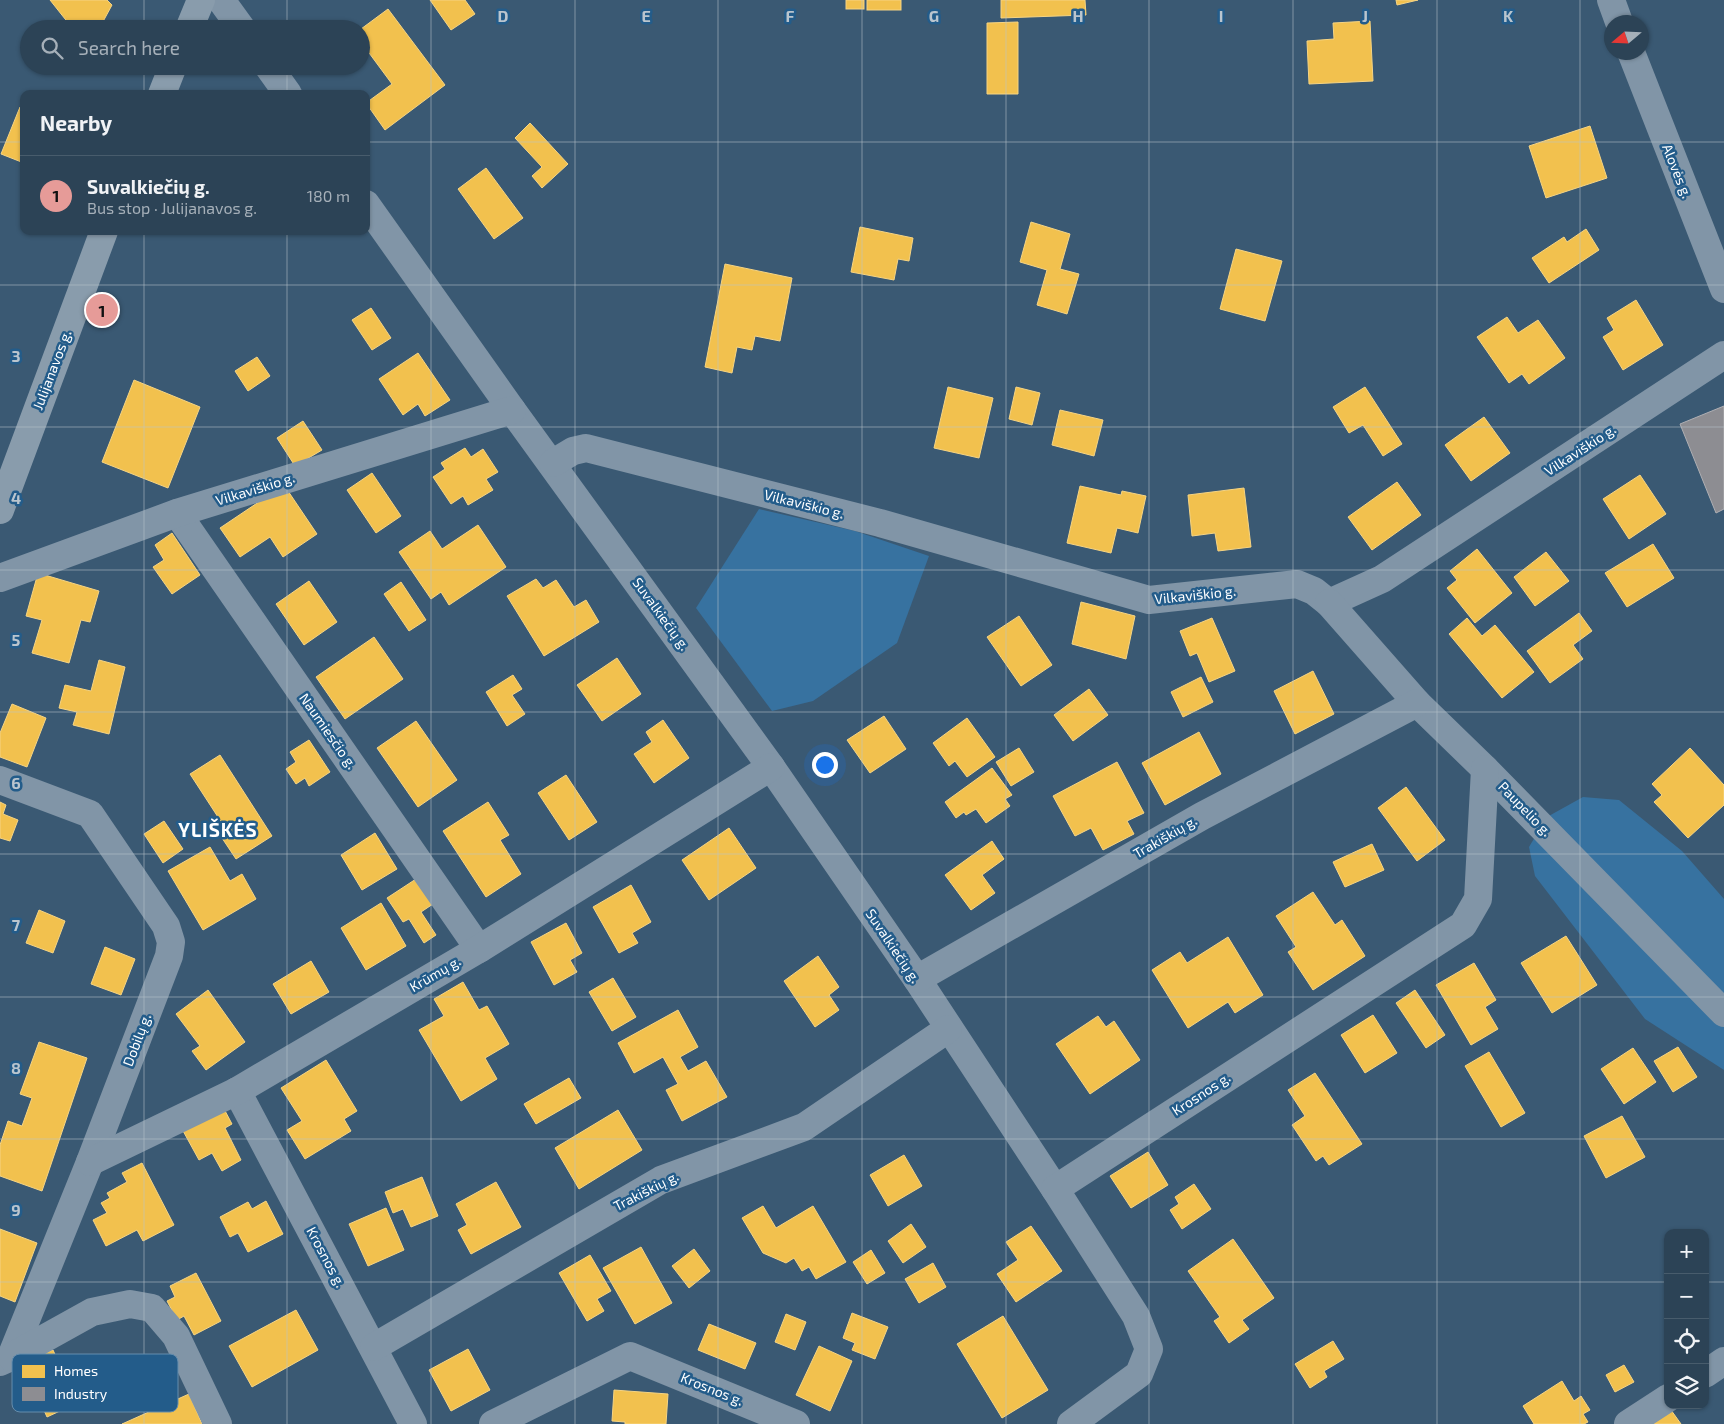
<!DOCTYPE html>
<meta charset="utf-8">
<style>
:root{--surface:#2c4356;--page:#384e60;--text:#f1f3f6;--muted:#a6b0b9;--line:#485c6c;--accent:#e69b98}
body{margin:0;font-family:"Exo 2",sans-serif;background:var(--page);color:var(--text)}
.controls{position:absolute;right:15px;bottom:15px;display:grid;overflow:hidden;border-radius:10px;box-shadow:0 1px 4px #0004}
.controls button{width:45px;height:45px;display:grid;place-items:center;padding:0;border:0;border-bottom:1px solid var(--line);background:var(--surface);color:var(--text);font:25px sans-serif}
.compass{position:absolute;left:1604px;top:15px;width:45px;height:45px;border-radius:50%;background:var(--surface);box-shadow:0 1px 4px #0004;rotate:251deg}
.you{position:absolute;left:824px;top:764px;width:18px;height:18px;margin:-12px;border:4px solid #fff;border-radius:50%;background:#1a73e8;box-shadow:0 0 0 8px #1a73e833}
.badge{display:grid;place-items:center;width:32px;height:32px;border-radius:50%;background:var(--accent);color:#111;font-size:16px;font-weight:700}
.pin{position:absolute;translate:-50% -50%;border:2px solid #fff;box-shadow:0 1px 5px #0006}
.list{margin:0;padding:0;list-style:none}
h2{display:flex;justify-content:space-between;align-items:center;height:65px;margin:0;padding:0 20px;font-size:21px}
h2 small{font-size:16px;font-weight:400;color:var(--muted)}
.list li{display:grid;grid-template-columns:32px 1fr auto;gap:15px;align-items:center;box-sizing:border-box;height:80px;padding:0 20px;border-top:1px solid var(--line)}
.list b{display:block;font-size:19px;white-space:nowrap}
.list p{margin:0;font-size:16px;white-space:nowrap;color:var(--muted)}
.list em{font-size:16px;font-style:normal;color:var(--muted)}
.icon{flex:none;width:28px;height:28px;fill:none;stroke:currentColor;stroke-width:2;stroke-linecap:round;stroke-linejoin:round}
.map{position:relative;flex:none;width:1724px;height:1424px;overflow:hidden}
.search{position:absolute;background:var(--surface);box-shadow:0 1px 4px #0004;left:20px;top:20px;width:350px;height:55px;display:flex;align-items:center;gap:12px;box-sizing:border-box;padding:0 18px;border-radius:28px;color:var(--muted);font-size:19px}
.panel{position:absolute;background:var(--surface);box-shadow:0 1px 4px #0004;left:20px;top:90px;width:350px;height:145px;border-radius:10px}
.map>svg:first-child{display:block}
</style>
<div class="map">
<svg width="1724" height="1424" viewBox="0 0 1724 1424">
<rect width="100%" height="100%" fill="#3a5973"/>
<g fill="#3772a0">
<polygon points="759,509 855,531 929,556 897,643 813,701 772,711 696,608"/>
<polygon points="1583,797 1619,800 1682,851 1724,899 1724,1070 1645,1019 1535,876 1529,847 1547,817"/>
</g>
<g fill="#f2c14e" stroke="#f6d483">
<polygon points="50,0 107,0 112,5 99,29 73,29"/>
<polygon points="430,0 465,0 475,14 451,30"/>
<rect x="846" y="0" width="18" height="9"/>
<rect x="867" y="0" width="34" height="10"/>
<polygon points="1001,0 1085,0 1086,15 1001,18"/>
<polygon points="1396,0 1418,0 1397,5"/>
<polygon points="388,9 445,85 385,130 366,103 392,84 361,42 361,29"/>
<polygon points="1370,21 1373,81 1309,84 1307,41 1334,39 1333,23"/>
<polygon points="1018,22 1018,94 987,94 987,23"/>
<polygon points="20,107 24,109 24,163 1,154"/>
<polygon points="530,123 568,164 542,188 532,176 542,167 515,138"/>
<polygon points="1590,126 1607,178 1546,198 1529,146"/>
<polygon points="486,168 523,218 494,239 458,189"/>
<polygon points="1031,222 1070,234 1060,269 1079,274 1067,314 1037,305 1047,270 1020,262"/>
<polygon points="860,227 913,238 909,261 898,259 894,280 851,272"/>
<polygon points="1586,229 1599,250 1549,283 1532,258 1564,237 1567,242"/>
<polygon points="1236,249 1282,261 1265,321 1220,309"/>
<polygon points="725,264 792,278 780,341 755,336 752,350 737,347 732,373 705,367"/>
<polygon points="1636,300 1663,345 1623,370 1603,337 1614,330 1607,318"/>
<polygon points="371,308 391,338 372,350 352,320"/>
<polygon points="1507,317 1518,333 1538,320 1565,358 1529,384 1522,374 1509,383 1477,337"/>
<polygon points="418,353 450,400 425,416 418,404 403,415 379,379"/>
<polygon points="257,357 270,376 248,391 235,371"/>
<polygon points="134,380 200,407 168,488 102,462"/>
<polygon points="948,387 993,398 979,458 934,448"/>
<polygon points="1016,387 1040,393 1032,425 1009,419"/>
<polygon points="1365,387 1402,444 1383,456 1363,425 1349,433 1333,407"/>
<polygon points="1060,410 1103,420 1094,456 1052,445"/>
<polygon points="1484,417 1510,453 1471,481 1445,445"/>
<polygon points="303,421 322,450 295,466 277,438"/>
<polygon points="465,448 471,457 483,449 498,472 486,479 493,490 468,505 463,496 451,504 433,477 445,469 441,463"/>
<polygon points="372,473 401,516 376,533 347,490"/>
<polygon points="1640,475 1666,514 1629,539 1603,499"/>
<polygon points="1397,482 1421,515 1372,550 1348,517"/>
<polygon points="284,485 317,534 283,557 270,537 240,557 220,528"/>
<polygon points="1080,486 1121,495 1122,491 1146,496 1138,533 1117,528 1111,553 1067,543"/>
<polygon points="1244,488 1251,547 1218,551 1215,533 1192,536 1188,495"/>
<polygon points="478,525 506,567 449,605 441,592 431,599 399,552 430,531 442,549"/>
<polygon points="172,533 200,575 172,594 153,567 164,560 155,545"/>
<polygon points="1653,544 1674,578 1627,607 1605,573"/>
<polygon points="1477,549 1512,593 1475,623 1447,588 1457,580 1450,571"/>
<polygon points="1546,552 1569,581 1535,606 1514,577"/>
<polygon points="38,573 99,591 90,622 81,620 69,663 32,653 42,620 26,616"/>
<polygon points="536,579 543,588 556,580 574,607 586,600 599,622 544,656 507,596"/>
<polygon points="309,581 337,622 304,645 276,604"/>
<polygon points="401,582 426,620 409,631 384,594"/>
<polygon points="1081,602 1135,616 1126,659 1072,644"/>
<polygon points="1579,613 1592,631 1573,645 1583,659 1550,683 1527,651"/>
<polygon points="1019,616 1052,665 1021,686 987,637"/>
<polygon points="1212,618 1235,671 1209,682 1197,653 1190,656 1180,631"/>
<polygon points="1467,618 1482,636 1495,625 1534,672 1502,698 1449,634"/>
<polygon points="374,637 403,679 345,719 316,677"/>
<polygon points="617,658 641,694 602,721 577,685"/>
<polygon points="99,660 125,667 109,734 73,725 77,712 59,708 65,685 91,691"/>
<polygon points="1313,671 1334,714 1295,734 1274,691"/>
<polygon points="513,675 522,689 512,695 525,714 507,726 486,692"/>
<polygon points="1201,677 1213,702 1183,717 1171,692"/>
<polygon points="1089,689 1108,715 1073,741 1054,715"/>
<polygon points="12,704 46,718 27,767 0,757 0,733"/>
<polygon points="884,716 906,749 870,773 847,740"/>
<polygon points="967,718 995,757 967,777 955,761 949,766 933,743"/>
<polygon points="663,720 689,758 654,783 634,754 652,742 646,732"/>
<polygon points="416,721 457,780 418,807 377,748"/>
<polygon points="1199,732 1221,774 1165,805 1142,763"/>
<polygon points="309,740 330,772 309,786 305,778 296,784 286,769 296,762 290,752"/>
<polygon points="1019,748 1034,772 1011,786 996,762"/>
<polygon points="1690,748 1724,785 1724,805 1688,838 1654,802 1662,795 1652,784"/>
<polygon points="220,755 272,836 236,859 222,838 229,834 190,774"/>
<polygon points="1117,762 1144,813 1127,821 1134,834 1103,850 1091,828 1075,836 1053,796"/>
<polygon points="992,768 1012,795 1005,799 1010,806 986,823 976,809 966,815 964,812 956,818 945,802"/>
<polygon points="566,775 597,822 569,840 538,793"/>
<polygon points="1406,787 1445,840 1417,861 1378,808"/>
<polygon points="0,802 6,805 3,814 18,820 10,841 0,838"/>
<polygon points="488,802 509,835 500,840 521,874 486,897 443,831"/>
<polygon points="164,821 183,849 163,863 144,834"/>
<polygon points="729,828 756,868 709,900 682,860"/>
<polygon points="375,833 397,869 362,890 341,855"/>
<polygon points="992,841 1004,859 982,875 995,893 971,910 945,875"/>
<polygon points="1372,844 1384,870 1345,887 1333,862"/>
<polygon points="210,847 230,881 242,874 256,899 203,930 168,871"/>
<polygon points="416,879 433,904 421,912 436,935 424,943 409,919 403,922 387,898"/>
<polygon points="631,885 651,922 632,933 638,943 619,953 593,907"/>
<polygon points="1313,892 1335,925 1342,920 1365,956 1313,990 1288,952 1296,947 1276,916"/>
<polygon points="381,903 406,946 366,970 341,928"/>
<polygon points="39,910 65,921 53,953 26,943"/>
<polygon points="566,923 582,953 570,960 577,972 554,985 531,942"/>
<polygon points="1566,936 1597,985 1552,1013 1521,963"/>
<polygon points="1228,937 1263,995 1235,1013 1228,1002 1188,1028 1152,970 1180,952 1187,963"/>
<polygon points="105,947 135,959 121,995 91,984"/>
<polygon points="818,956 839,987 829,995 839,1010 815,1027 784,981"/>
<polygon points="311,961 329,992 291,1014 273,984"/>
<polygon points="1474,963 1496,1000 1485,1007 1498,1029 1471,1045 1436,985"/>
<polygon points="613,978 636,1017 612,1031 589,992"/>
<polygon points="463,982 479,1010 487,1006 509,1044 485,1058 497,1079 461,1101 419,1030 444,1016 434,999"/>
<polygon points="208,990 245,1042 206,1070 192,1051 200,1046 176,1014"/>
<polygon points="1415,990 1445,1035 1426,1048 1396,1003"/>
<polygon points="678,1010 698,1047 680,1057 688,1071 706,1061 727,1097 682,1121 666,1090 678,1084 663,1057 634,1073 618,1043"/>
<polygon points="1373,1015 1397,1053 1365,1073 1341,1035"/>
<polygon points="1098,1016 1106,1027 1114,1021 1140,1060 1090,1094 1056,1044"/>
<polygon points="39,1042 87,1058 42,1191 0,1176 0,1145 8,1121 22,1126 32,1098 20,1094"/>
<polygon points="1678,1047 1697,1077 1673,1092 1654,1061"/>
<polygon points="1633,1048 1656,1082 1624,1104 1601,1069"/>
<polygon points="1489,1052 1525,1113 1501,1127 1465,1066"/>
<polygon points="326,1060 357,1111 344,1119 351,1131 305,1159 287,1130 302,1121 281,1088"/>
<polygon points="1315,1073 1362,1144 1329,1165 1323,1156 1316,1161 1292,1125 1305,1116 1288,1090"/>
<polygon points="569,1078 581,1098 536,1124 524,1104"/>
<polygon points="223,1107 232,1124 225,1128 241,1160 222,1171 212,1153 199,1160 182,1129"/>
<polygon points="618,1110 642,1150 579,1189 555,1148"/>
<polygon points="1622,1116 1645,1157 1606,1178 1584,1136"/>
<polygon points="1148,1152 1168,1185 1131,1208 1110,1176"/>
<polygon points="904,1155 922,1186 888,1206 870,1175"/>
<polygon points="142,1163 174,1225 143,1241 137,1230 106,1246 93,1220 107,1213 101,1203 110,1198 107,1193 127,1182 122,1173"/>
<polygon points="422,1177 438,1216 411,1227 403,1209 393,1213 385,1192"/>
<polygon points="496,1182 521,1227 471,1254 458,1230 467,1225 456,1204"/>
<polygon points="1194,1184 1211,1209 1182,1229 1170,1210 1179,1204 1175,1197"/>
<polygon points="266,1201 283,1234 248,1252 238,1233 230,1237 220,1217 248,1202 252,1209"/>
<polygon points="763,1206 776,1228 813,1206 846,1262 816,1279 809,1267 802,1271 794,1258 786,1263 763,1253 742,1218"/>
<polygon points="386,1208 404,1250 368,1266 349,1224"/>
<polygon points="911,1224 926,1247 903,1263 888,1241"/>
<polygon points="1031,1226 1062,1271 1016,1302 997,1274 1018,1260 1006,1242"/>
<polygon points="0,1229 37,1243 15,1302 0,1296"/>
<polygon points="1233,1239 1274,1298 1242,1320 1249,1329 1229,1343 1214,1321 1220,1317 1188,1271"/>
<polygon points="641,1247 672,1303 635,1324 603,1268"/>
<polygon points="694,1249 710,1271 689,1288 672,1266"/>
<polygon points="871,1250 885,1273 867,1284 853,1262"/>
<polygon points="590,1255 611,1291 597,1299 604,1311 587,1321 559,1273"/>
<polygon points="933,1263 946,1287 919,1303 905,1279"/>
<polygon points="196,1273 221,1321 194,1335 184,1316 177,1320 167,1301 175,1297 170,1286"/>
<polygon points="296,1310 318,1350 252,1387 229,1346"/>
<polygon points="852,1313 888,1327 875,1359 852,1350 855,1343 843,1338"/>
<polygon points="786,1314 806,1322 795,1350 775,1342"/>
<polygon points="1003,1316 1048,1390 1002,1418 957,1344"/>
<polygon points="709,1324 756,1343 745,1369 698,1350"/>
<polygon points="1333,1341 1344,1359 1324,1371 1327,1377 1310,1388 1295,1364"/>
<polygon points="819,1346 852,1361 830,1411 796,1395"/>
<polygon points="468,1349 490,1390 451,1411 429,1370"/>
<polygon points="53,1350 77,1403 47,1417 29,1377 34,1375 28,1361"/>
<polygon points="1624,1365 1634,1382 1615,1392 1606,1375"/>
<polygon points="1562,1381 1574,1401 1581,1396 1590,1410 1583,1414 1588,1422 1584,1424 1534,1424 1523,1406"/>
<polygon points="614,1390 668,1394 666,1424 625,1424 625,1422 612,1421"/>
<polygon points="189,1394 202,1424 122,1424"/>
<polygon points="1671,1410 1681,1424 1650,1424"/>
</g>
<polygon fill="#8d8d92" stroke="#afafb3" points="1724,406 1724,509 1716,513 1680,424"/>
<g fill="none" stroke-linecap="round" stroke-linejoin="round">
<g stroke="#8195a7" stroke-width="28">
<polyline points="221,0 242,29"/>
<polyline points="1611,0 1619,22"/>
<polyline points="1631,52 1724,289"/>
<polyline points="268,66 288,94"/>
<polyline points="366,204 512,410 771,767 917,979 1055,1189"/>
<polyline points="553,463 573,451 586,448 880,523 1149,600 1297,584 1314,591 1329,603 1382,579 1724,355"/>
<polyline points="177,513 479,949"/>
<polyline points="0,578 177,513 512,410"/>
<polyline points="1329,603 1417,703 1485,769 1724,1013"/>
<polyline points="0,780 90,814 166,926 171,942 169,956 90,1162 11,1357 0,1362"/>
<polyline points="917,979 1202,816 1417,703"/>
<polyline points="237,1091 413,1424"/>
<polyline points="90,1162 237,1091 479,949 771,767"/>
<polyline points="374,1347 661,1180 804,1127 948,1029"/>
<polyline points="11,1357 92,1312 130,1304 152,1308 176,1336 218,1424"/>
<polyline points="1705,1374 1724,1361"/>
<polyline points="493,1424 630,1356 796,1424"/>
<polyline points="1071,1424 1139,1374 1149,1349 1136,1316 1055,1189 1463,925 1478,899 1485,769"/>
<polyline points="1628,1424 1668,1398"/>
</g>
<g stroke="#899cac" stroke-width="28">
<polyline points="189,29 201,0"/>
<polyline points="162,94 173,66"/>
<polyline points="0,510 104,231"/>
</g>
</g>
<path fill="none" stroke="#bac5ce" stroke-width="1" stroke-opacity="0.55" d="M144 0V29M287 0V29M431 0V1424M575 0V1424M718 0V1424M862 0V1424M1006 0V1424M1149 0V1424M1293 0V1424M1437 0V1424M1580 0V1424M144 66V94M287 66V94M0 142H24M366 142H1724M144 231V1424M287 231V1424M0 285H1724M0 427H1724M0 570H1724M0 712H1724M0 854H1724M0 997H1724M0 1139H1724M0 1282H1668M1705 1282H1724"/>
<g text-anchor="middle" stroke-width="5" stroke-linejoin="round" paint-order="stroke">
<g font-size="14" fill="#fff" stroke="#235c8a">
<text transform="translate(1677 171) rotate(68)" y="5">Alovės g.</text>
<text transform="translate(52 370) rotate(-69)" y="5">Julijanavos g.</text>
<text transform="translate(1580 450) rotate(-33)" y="5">Vilkaviškio g.</text>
<text transform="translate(255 489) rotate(-17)" y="5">Vilkaviškio g.</text>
<text transform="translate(804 504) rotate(14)" y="5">Vilkaviškio g.</text>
<text transform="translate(1195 595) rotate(-6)" y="5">Vilkaviškio g.</text>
<text transform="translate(661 614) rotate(54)" y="5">Suvalkiečių g.</text>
<text transform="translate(328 731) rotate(55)" y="5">Naumiesčio g.</text>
<text transform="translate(1525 809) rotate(46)" y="5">Paupelio g.</text>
<text transform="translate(1165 837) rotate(-30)" y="5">Trakiškių g.</text>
<text transform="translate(893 946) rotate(56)" y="5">Suvalkiečių g.</text>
<text transform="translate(435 974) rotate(-30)" y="5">Krūmų g.</text>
<text transform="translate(137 1040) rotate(-69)" y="5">Dobilų g.</text>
<text transform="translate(1201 1094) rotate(-33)" y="5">Krosnos g.</text>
<text transform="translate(646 1191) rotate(-27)" y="5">Trakiškių g.</text>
<text transform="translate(326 1257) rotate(62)" y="5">Krosnos g.</text>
<text transform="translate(712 1389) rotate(22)" y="5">Krosnos g.</text>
</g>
<g font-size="19" font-weight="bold" letter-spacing="1" fill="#fff" stroke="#235c8a">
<text x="218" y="837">YLIŠKĖS</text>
</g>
</g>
<rect x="12" y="1354" width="166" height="58" rx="8" fill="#235c8a" stroke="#658dad" stroke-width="1"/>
<rect x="22" y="1365" width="23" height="13" fill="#f2c14e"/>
<rect x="22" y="1387" width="23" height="14" fill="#8d8d92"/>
<g font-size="14" fill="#fff">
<text x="54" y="1376">Homes</text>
<text x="54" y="1399">Industry</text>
</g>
<g font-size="16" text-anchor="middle" font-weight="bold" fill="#bac5ce" stroke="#235c8a" stroke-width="5" stroke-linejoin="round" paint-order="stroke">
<text x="503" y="22">D</text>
<text x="646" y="22">E</text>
<text x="790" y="22">F</text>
<text x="934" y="22">G</text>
<text x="1078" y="22">H</text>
<text x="1221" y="22">I</text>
<text x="1365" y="22">J</text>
<text x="1508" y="22">K</text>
<text x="16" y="362">3</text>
<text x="16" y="504">4</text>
<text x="16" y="646">5</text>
<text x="16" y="789">6</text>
<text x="16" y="931">7</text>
<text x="16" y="1074">8</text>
<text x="16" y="1216">9</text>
</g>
</svg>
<div class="controls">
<button>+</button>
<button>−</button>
<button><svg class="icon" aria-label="locate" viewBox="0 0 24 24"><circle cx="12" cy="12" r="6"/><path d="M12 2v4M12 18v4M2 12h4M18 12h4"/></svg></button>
<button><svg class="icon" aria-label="layers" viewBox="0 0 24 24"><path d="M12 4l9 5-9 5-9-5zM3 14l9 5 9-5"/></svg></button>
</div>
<svg class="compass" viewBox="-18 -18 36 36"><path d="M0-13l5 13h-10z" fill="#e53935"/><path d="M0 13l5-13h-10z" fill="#a6b0b9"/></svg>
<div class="you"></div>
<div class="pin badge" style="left:102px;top:310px">1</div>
<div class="search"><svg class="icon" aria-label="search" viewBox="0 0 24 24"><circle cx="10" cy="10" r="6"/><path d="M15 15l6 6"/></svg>Search here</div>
<section class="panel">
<h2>Nearby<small></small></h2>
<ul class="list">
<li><span class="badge">1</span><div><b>Suvalkiečių g.</b><p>Bus stop · Julijanavos g.</p></div><em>180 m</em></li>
</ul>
</section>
</div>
